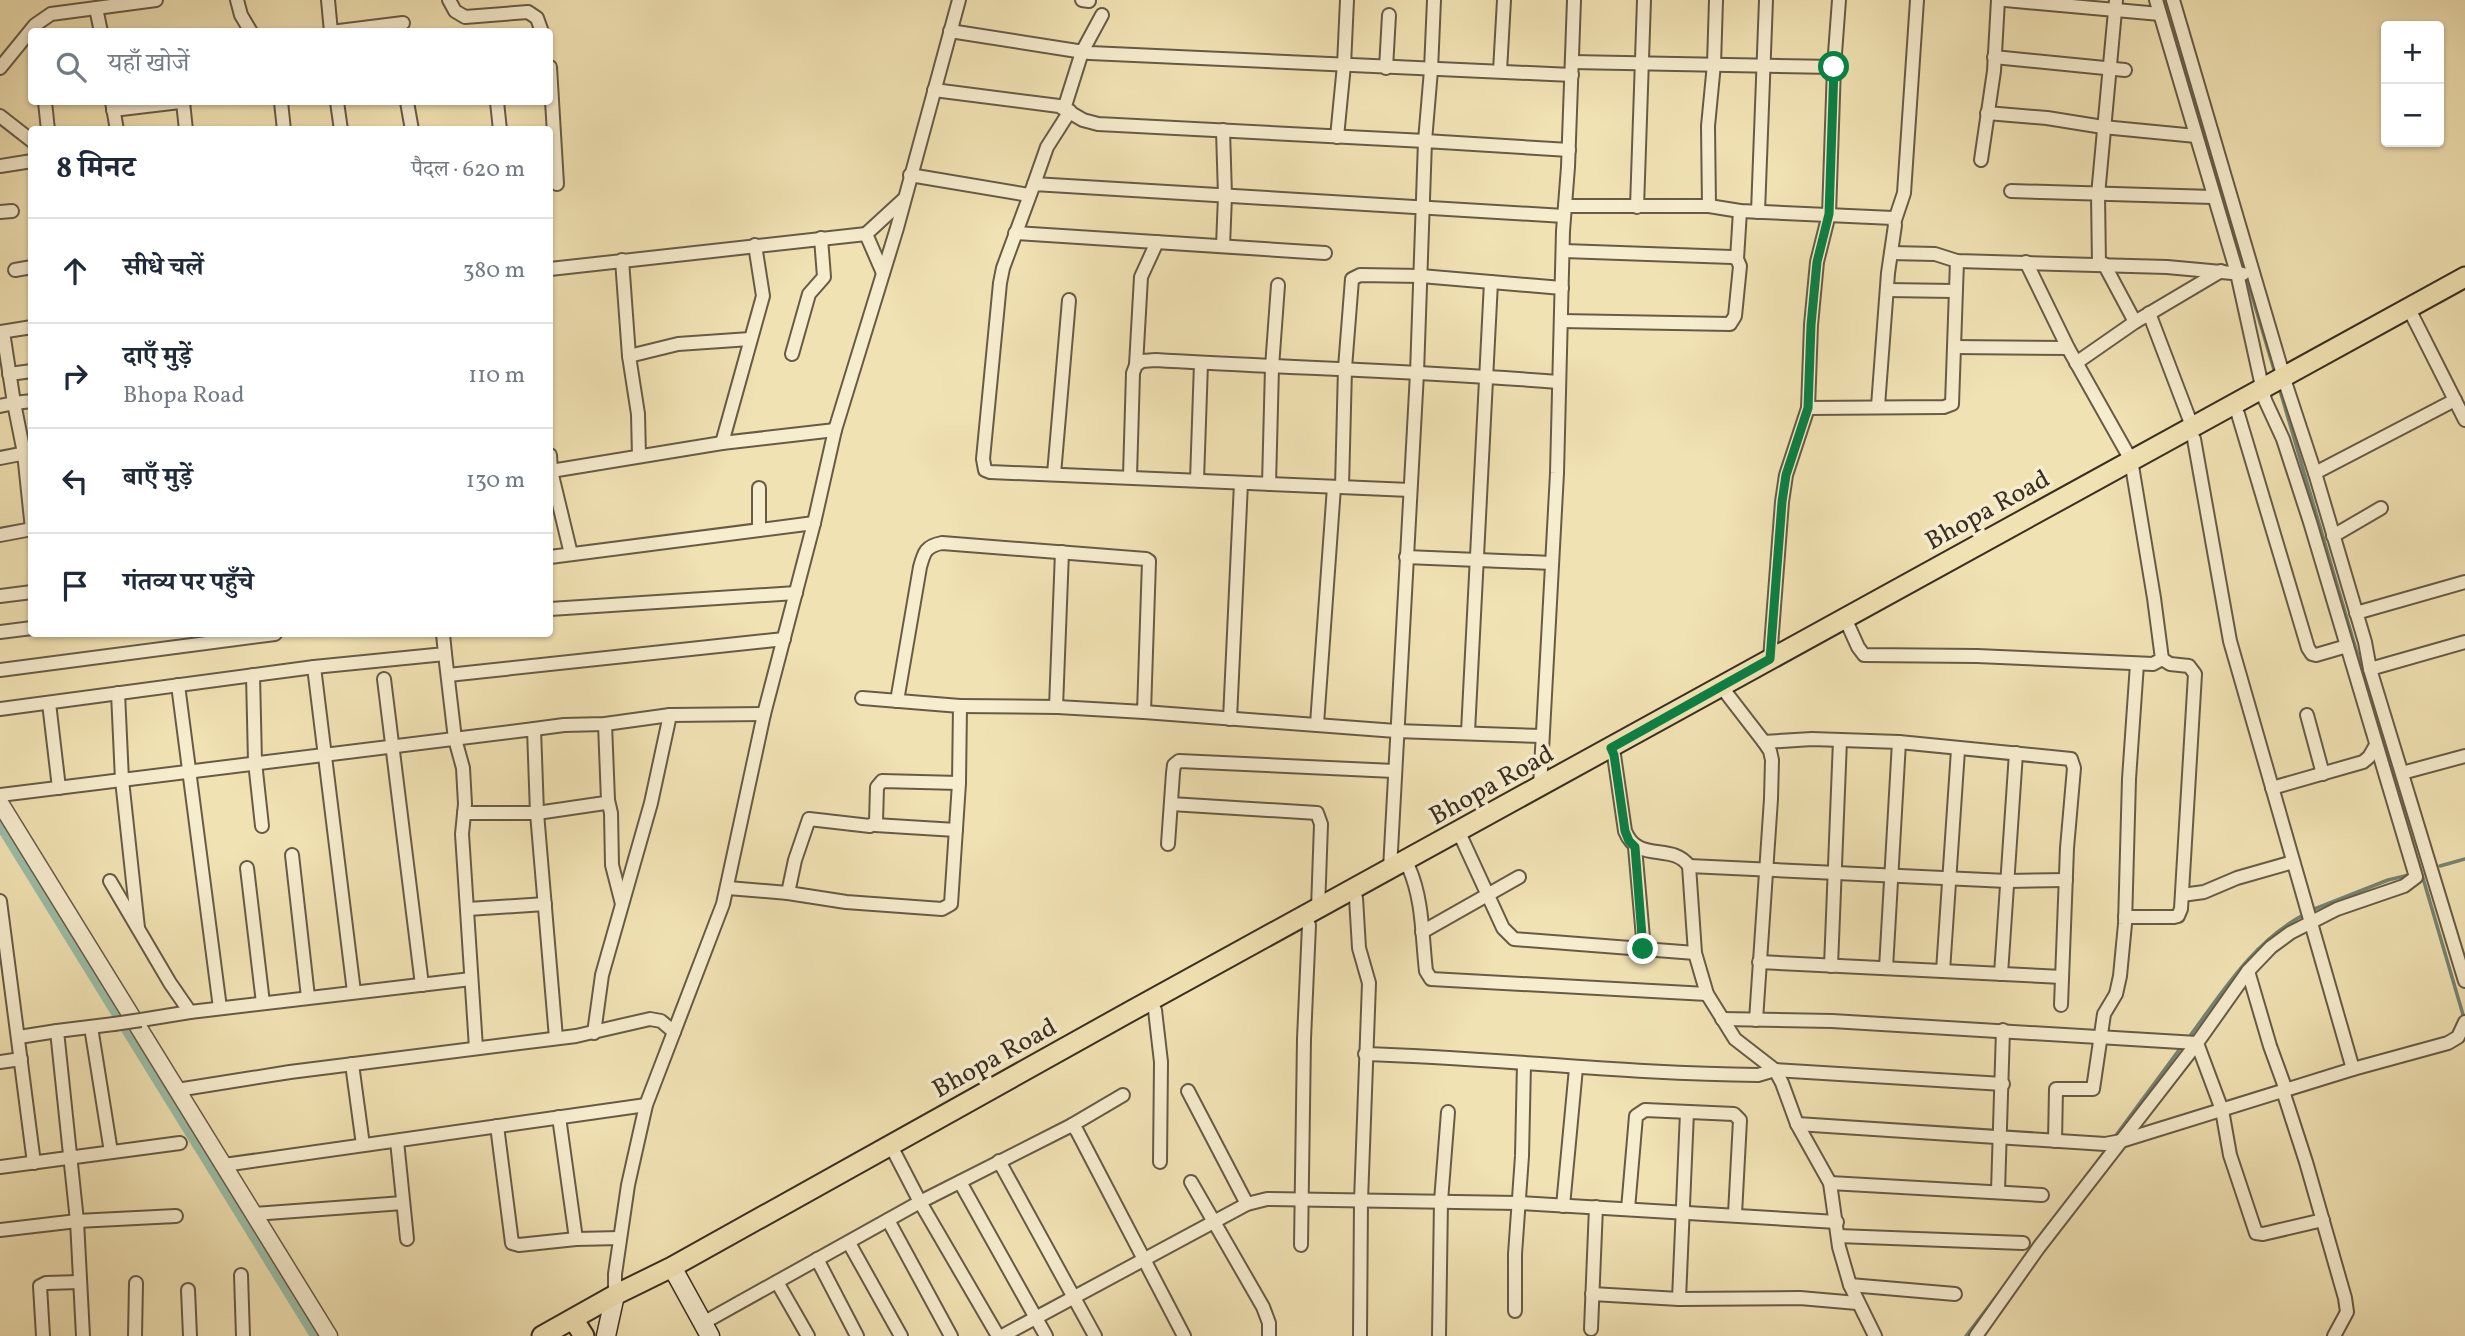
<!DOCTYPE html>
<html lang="hi">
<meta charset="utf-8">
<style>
:root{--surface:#fff;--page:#f6f6f7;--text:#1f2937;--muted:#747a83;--line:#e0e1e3}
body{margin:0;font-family:Vollkorn,"Noto Serif Devanagari",serif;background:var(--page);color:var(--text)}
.controls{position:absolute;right:21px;top:21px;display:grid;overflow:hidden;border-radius:7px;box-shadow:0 2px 5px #0004}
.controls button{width:63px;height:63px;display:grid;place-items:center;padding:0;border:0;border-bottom:2px solid var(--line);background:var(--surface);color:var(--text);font:35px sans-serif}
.stop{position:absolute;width:21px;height:21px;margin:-16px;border:5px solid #0b8043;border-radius:50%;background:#fff}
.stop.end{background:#0b8043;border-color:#fff;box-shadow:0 2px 7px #0008}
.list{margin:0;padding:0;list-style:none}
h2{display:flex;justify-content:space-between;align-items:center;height:91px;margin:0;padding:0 28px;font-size:30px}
h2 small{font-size:23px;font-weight:400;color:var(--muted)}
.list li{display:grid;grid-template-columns:46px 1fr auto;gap:21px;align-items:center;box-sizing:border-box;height:105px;padding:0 28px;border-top:2px solid var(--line)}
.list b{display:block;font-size:26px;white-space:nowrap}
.list p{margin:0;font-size:23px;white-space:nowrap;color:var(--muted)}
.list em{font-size:23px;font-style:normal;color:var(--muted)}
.icon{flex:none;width:38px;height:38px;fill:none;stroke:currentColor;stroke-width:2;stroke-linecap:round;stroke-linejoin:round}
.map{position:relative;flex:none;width:2465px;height:1336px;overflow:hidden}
.search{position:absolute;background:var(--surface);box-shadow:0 2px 5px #0004;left:28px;top:28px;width:525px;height:77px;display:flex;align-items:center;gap:18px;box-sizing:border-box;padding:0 24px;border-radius:7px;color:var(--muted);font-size:26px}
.panel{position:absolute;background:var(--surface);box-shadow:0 2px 5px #0004;left:28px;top:126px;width:525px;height:511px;border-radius:7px}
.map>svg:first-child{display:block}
</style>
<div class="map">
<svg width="2465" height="1336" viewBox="0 0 2465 1336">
<rect width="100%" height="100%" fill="#f1e2b3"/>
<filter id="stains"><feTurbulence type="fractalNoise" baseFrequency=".00286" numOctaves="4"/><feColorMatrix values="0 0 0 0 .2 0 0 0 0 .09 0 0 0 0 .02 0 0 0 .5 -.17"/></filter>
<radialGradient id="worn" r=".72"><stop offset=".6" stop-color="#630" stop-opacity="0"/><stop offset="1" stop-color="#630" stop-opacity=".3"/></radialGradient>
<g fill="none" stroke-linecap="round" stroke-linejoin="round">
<g stroke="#748472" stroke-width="3.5">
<polyline points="2164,0 2275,373"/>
<polyline points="2279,387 2464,1018"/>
<polyline points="2440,866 2465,859"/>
<polyline points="2312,910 2388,880 2413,874"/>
<path d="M2187 1040C2222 993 2252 942 2305 914"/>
<polyline points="2114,1138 2182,1046"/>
<polyline points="2092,1169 2108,1147"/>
<polyline points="1966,1336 2005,1285"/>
</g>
<polyline stroke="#9bbea8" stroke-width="10" points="0,825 315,1336"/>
<defs>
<g id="minor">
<polyline points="237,0 241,15 251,32"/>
<polyline points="328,0 331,32"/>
<polyline points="449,0 455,11 465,17 528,12 537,18 542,32"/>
<polyline points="1082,0 1089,1"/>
<polyline points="2005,0 2160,14"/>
<polyline points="2173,0 2287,388 2315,473 2365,642 2370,669 2465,981"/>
<polyline points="96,8 101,32"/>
<polyline points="950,31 1090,53 1572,75"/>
<polyline points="331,32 403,23"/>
<polyline points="1994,57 2125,70"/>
<polyline points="1572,62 1834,67"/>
<polyline points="550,67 557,184"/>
<polyline points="0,68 35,25 51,14 156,0"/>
<polyline points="1386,68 1389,15"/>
<polyline points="1500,71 1504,0"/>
<polyline points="934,90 1059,106 1083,120 1098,124 1425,141 1431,70 1434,0"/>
<polyline points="45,102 48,130"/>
<polyline points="112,102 117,130"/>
<polyline points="183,102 186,130"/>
<polyline points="281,102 284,130"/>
<polyline points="337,102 341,130"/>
<polyline points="407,102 412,130"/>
<polyline points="497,102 500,130"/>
<polyline points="1064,109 1082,52 1102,15"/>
<polyline points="113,110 180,102"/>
<polyline points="1987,113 2047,118 2103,127 2196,136"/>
<polyline points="0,116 32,141"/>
<polyline points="1337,137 1344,65 1347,0"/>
<polyline points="1981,160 1994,71 1998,0"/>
<polyline points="0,166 32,161"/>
<polyline points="910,175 1029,195"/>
<polyline points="1034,184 1047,147 1070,111"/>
<polyline points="2011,191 2213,197"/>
<polyline points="1565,206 1709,206 1740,211 1893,218 1895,225 1888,273 1878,406"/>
<polyline points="1709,206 1708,126 1714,64 1716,0"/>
<polyline points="1637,207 1644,0"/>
<polyline points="0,212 12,211"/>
<polyline points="1758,212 1766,0"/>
<polyline points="1895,220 1904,193 1917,0"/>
<polyline points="1015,233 1325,253"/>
<polyline points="1223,246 1225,196 1223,130"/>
<polyline points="1891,253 1935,254 1957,261 2167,267 2243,274"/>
<polyline points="1737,259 1740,211"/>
<polyline points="622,260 629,356"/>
<polyline points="2099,264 2098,195 2116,0"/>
<polyline points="2104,264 2135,322"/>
<polyline points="550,269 866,234"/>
<polyline points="15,270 32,267"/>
<polyline points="883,273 866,234 903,200"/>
<polyline points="1887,290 1954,291"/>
<polyline points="2149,313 2192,426"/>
<polyline points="2413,317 2465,420"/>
<polyline points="1561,321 1730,324 1735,316 1740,266 1737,259 1732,257 1564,251"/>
<polyline points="0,332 32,327"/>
<polyline points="3,332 14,403 32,401"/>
<polyline points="1954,347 2068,348"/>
<polyline points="792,354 809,294 824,277 821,238"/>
<polyline points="2076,363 2135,322 2221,271"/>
<polyline points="1136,365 1141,277 1157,242"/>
<polyline points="9,374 32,371"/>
<polyline points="0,406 14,403 24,453 32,529"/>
<polyline points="1808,408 1944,407 1952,404 1957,261"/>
<polyline points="2238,414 2308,648 2312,654 2316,655 2347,646"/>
<polyline points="2194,439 2230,641 2353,1069"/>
<polyline points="722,443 763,296 755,245"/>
<polyline points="550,455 551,471 722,443 835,430"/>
<polyline points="639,456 638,414 629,356 678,344 750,339"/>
<polyline points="0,458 31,452"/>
<polyline points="551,471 571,554"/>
<polyline points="2315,473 2455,400"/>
<polyline points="1054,474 1069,300"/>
<path d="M1130 476 1133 373 1136 365 1142 361 1156 360C1290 368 1424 371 1558 382"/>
<polyline points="1197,480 1201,363"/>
<polyline points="1269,484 1272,367 1278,285"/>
<polyline points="1342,487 1345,368 1352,279 1360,275 1421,276 1562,288"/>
<polyline points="759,488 759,530"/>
<polyline points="1410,490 990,472 985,470 983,459 1000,283 1003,268 1034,184 1564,216"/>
<polyline points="0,535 32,529"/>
<polyline points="2333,536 2381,508"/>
<polyline points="550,557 814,523"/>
<polyline points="1406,557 1552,563"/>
<polyline points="0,596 32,592"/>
<polyline points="550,609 796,593"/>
<polyline points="2356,613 2465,582"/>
<polyline points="1849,627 1858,647 1864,655 1977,656 2153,664 2162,659 2154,598 2131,460 2068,348 2026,262"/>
<polyline points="0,632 32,628"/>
<polyline points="445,654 455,739 463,768 465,804 462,834 476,1048"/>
<polyline points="1770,659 1782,502 1786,475 1808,408 1811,325 1817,262 1829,214 1834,67 1839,0"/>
<polyline points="314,667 354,992"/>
<polyline points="2370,669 2465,642"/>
<polyline points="0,670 275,634"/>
<polyline points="253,675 255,762 262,826"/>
<polyline points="448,675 784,639"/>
<polyline points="384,679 422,985"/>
<polyline points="178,685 220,1008"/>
<polyline points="118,693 122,780 138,928"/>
<polyline points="1727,694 1764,742 1770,751 1772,760 1771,799 1756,1020"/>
<path d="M897 701 920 567C924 552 926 546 942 543L1146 559 1149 561 1144 712 1058 707 960 706"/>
<polyline points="49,703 59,788"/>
<polyline points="1056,707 1062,552"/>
<polyline points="0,709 314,667 445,654 443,634"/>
<polyline points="1144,712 1396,731 1542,736"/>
<polyline points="2307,715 2323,774"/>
<polyline points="1230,719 1241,483"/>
<polyline points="1317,724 1334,487"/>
<polyline points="534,729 564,725 605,724 670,715"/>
<polyline points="1468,732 1491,282"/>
<polyline points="1764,742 1812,739 1899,742 2071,759 2074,768 2067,848 2061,1005"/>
<path d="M1611 748 1614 755 1625 831C1638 864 1672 842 1689 866L1695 953 1707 994 1735 1039 1775 1070 1782 1083 1797 1124 1830 1183 1839 1247 1850 1285 1875 1336"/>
<polyline points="2402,773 2465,756"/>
<polyline points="1540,787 1557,473 1563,231 1568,167 1574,0"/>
<polyline points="2272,788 2363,762 2369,757 2376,745"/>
<polyline points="0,795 534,729 537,813 556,1038"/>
<polyline points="608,800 611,813 612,865 622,904"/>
<polyline points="1171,804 1317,813 1321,824 1318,909"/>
<polyline points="464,813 537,813 605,803 608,800 605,724"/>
<polyline points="875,825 956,830"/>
<polyline points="1462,839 1503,928 1514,939 1695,953"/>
<polyline points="1168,844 1173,773 1174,765 1179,761 1394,771"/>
<polyline points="1635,847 1644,949"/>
<polyline points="292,855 308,997"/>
<polyline points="1689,866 2007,881 2066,880"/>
<polyline points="247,868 263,1003"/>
<path d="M1409 868C1423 900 1422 937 1426 971L1431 979 1707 994"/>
<polyline points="1390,869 1417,373 1425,141 1569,150"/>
<polyline points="110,881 170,983 190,1012"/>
<polyline points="728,888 788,893 846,902 942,909 951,904 959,783 960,706 862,698"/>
<polyline points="788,893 795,860 809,819 870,826 876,822 877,787 882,781 959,783"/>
<polyline points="2182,895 2204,892 2237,878 2293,862"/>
<polyline points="1356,898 1359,948 1369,983 1361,1201 1360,1336"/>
<polyline points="0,901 34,1163"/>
<polyline points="468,909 545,904"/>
<polyline points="2125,917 2174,917 2178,916 2181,909 2195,674 2189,666 2170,664 2162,659"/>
<polyline points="1422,932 1519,877"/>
<polyline points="1759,962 2062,977"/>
<polyline points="1831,966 1840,740"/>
<polyline points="1886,968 1899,742"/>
<polyline points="1943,971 1958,750"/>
<polyline points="2248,971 2270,1046 2286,1090"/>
<polyline points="2001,974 2016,753"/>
<polyline points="1155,1010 1161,1062 1160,1162"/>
<polyline points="1722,1019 1832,1021 2197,1043 2222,1110 2230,1155 2256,1233 2263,1234 2323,1220"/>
<polyline points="141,1020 190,1012 471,979"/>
<polyline points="91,1027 111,1152"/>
<polyline points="594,1033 602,975 651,803 670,715 764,714"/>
<polyline points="19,1037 57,1031"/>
<path d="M1365 1054C1496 1058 1627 1074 1758 1075L1775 1070 2003 1084"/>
<polyline points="0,1062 21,1059"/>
<polyline points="352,1064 363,1145"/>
<polyline points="177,1090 290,1072 576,1036 650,1019 661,1021 674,1032"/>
<polyline points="1188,1091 1247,1204"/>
<polyline points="2283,1091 2306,1162 2345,1298 2347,1312 2334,1336"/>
<polyline points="559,1117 576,1239 620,1238"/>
<polyline points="1797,1124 2105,1144 2121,1141 2353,1069 2448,1043 2458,1037 2465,1022"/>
<polyline points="1072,1125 1123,1095"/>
<polyline points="497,1126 512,1243 519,1245 576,1239"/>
<polyline points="397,1141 407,1239"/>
<polyline points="2055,1141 2056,1089 2093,1089 2104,1014 2116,994 2120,976 2125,924 2129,779 2137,664"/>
<polyline points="890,1144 920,1202 998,1336"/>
<polyline points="999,1161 1095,1336"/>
<polyline points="224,1165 646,1105"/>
<polyline points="0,1167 180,1143"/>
<polyline points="960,1182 1046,1336"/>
<polyline points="1191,1182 1263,1307 1269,1323 1269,1336"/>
<polyline points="1830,1183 2042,1195"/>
<polyline points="1998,1191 2003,1030"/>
<polyline points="1563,1206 1576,1068"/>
<polyline points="1628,1209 1636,1116 1645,1110 1734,1114 1740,1120 1735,1214"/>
<polyline points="254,1214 403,1203"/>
<polyline points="888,1220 951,1336"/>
<polyline points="0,1230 77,1221 176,1216"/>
<polyline points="1838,1236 2023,1243"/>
<polyline points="849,1243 901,1336"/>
<polyline points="1301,1245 1304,1039 1309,925"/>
<polyline points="817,1259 857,1336"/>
<polyline points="241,1275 243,1336"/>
<polyline points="777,1282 808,1336"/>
<polyline points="1850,1285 1955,1294"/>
<polyline points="188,1290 190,1336"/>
<polyline points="1592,1294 1679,1299 1800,1298 1857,1303"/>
<polyline points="615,1295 615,1274 628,1185 646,1105 723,904 764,714 814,523 835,430 897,228 959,0"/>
<polyline points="1679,1299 1687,1112"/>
<polyline points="1515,1311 1515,1254 1522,1156 1524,1063"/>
<polyline points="703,1323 920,1202 1072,1125 1077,1131 1184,1336"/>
<polyline points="1591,1329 1596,1207"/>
<polyline points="43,1336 40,1286 46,1283 80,1282"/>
<polyline points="83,1336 77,1221 57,1031 114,1024"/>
<polyline points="135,1336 136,1283"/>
<polyline points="1002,1336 1247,1204 1267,1199 1518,1203 1837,1222"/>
<polyline points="1439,1336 1441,1201 1448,1112"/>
<polyline points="1976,1336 2039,1247 2197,1043 2248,971 2271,947 2290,933 2337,909 2404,886 2416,877 2310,522 2283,439 2265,400 2237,273 2156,0"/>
</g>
<polyline id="tertiary" points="0,803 329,1336"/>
<g id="secondary">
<polyline points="672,1267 710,1336"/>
<polyline points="606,1336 615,1295"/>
</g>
<g id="primary">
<polyline points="577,1325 584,1336"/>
<polyline points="542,1336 615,1295 672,1267 1131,1011 2465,277"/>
</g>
</defs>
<use href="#minor" stroke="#675b46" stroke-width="16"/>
<use href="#tertiary" stroke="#675b46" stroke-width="19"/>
<use href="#secondary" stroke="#392e21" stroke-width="21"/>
<use href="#primary" stroke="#392e21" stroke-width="23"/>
<use href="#minor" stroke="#f6ecce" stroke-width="12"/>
<use href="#tertiary" stroke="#f6ecce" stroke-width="16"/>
<use href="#secondary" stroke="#f6ecce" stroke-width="18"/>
<use href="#primary" stroke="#f1e2b3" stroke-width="19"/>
<defs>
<polyline id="minor-bridge" points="114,1024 141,1020"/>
</defs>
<use href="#minor-bridge" stroke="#675b46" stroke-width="16" stroke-linecap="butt"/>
<use href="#minor-bridge" stroke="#f6ecce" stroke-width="12"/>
</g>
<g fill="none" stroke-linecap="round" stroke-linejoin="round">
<polyline stroke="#0b8043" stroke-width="9" points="1643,949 1635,847 1629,841 1625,831 1614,755 1611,748 1770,659 1782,502 1786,475 1808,408 1811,325 1817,262 1829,214 1834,67"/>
</g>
<g text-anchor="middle" stroke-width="7" stroke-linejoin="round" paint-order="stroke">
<g font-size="26" fill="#392e21" stroke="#f6ecce">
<text transform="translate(1987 509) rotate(-29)" y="9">Bhopa Road</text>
<text transform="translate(1491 784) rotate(-29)" y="9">Bhopa Road</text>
<text transform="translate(994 1057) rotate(-29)" y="9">Bhopa Road</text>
</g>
</g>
<rect width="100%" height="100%" filter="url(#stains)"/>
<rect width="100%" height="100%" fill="url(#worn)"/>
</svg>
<div class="controls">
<button>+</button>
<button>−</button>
</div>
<div class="stop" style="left:1834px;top:67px"></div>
<div class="stop end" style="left:1643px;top:949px"></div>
<div class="search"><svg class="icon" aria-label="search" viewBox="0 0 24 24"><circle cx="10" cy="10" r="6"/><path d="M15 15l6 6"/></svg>यहाँ खोजें</div>
<section class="panel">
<h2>8 मिनट<small>पैदल · 620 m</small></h2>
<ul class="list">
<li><svg class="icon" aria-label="ahead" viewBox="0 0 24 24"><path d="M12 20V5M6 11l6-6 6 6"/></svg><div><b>सीधे चलें</b></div><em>380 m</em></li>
<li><svg class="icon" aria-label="right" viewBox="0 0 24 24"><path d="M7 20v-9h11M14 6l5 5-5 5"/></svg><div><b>दाएँ मुड़ें</b><p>Bhopa Road</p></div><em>110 m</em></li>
<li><svg class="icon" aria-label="left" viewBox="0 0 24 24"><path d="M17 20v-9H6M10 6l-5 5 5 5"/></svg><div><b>बाएँ मुड़ें</b></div><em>130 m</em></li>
<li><svg class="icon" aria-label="arrive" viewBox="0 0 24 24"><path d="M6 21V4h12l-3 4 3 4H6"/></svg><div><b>गंतव्य पर पहुँचे</b></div></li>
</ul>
</section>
</div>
